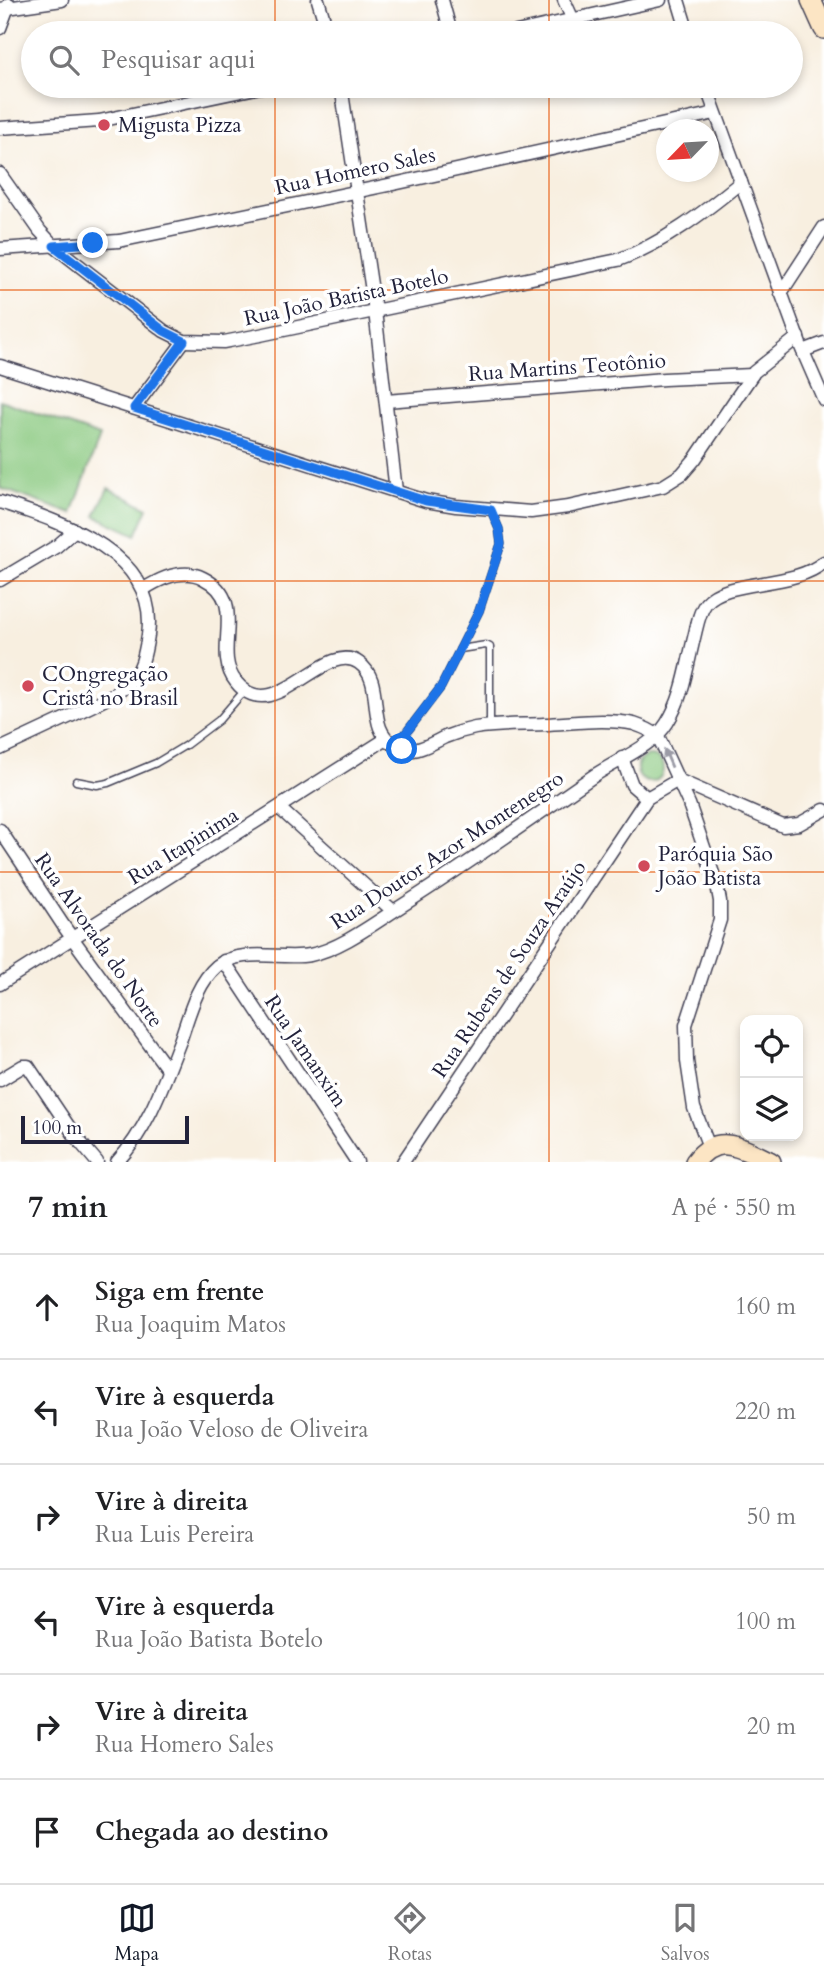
<!DOCTYPE html>
<html lang="pt">
<meta charset="utf-8">
<style>
:root{--surface:#fff;--page:#f6f6f6;--text:#202124;--muted:#757577;--line:#e0e0e0;--accent:#111827}
body{margin:0;font-family:Cardo,serif;background:var(--page);color:var(--text)}
.controls{position:absolute;right:21px;bottom:21px;display:grid;overflow:hidden;border-radius:14px;box-shadow:0 4px 10px #0003}
.controls button{width:63px;height:63px;display:grid;place-items:center;padding:0;border:0;border-bottom:2px solid var(--line);background:var(--surface);color:var(--text);font:35px sans-serif}
.compass{position:absolute;left:656px;top:119px;width:63px;height:63px;border-radius:50%;background:var(--surface);box-shadow:0 4px 10px #0003;rotate:245deg}
.scale{position:absolute;left:21px;bottom:18px;width:168px;box-sizing:border-box;padding-left:7px;border:4px solid #22223b;border-top:0;font-size:19px;line-height:24px;white-space:nowrap;color:#22223b;-webkit-text-stroke:5px #fff;paint-order:stroke}
.stop{position:absolute;width:21px;height:21px;margin:-16px;border:5px solid #1a73e8;border-radius:50%;background:#fff}
.stop.end{background:#1a73e8;border-color:#fff;box-shadow:0 2px 7px #0008}
.list{margin:0;padding:0;list-style:none}
h2{display:flex;justify-content:space-between;align-items:center;height:91px;margin:0;padding:0 28px;font-size:30px}
h2 small{font-size:23px;font-weight:400;color:var(--muted)}
.list li{display:grid;grid-template-columns:46px 1fr auto;gap:21px;align-items:center;box-sizing:border-box;height:105px;padding:0 28px;border-top:2px solid var(--line)}
.list b{display:block;font-size:26px;white-space:nowrap}
.list p{margin:0;font-size:23px;white-space:nowrap;color:var(--muted)}
.list em{font-size:23px;font-style:normal;color:var(--muted)}
.icon{flex:none;width:38px;height:38px;fill:none;stroke:currentColor;stroke-width:2;stroke-linecap:round;stroke-linejoin:round}
.map{position:relative;flex:none;width:824px;height:1162px;overflow:hidden}
.search{position:absolute;background:var(--surface);box-shadow:0 4px 10px #0003;left:21px;right:21px;top:21px;height:77px;display:flex;align-items:center;gap:18px;box-sizing:border-box;padding:0 24px;border-radius:38px;color:var(--muted);font-size:26px}
.sheet{height:721px;background:var(--surface)}
nav{display:flex;justify-content:space-around;align-items:center;box-sizing:border-box;height:98px;border-top:2px solid var(--line);background:var(--surface);font-size:19px;color:var(--muted)}
nav a{display:grid;justify-items:center;gap:4px}
nav .on{color:var(--accent)}
.map>svg:first-child{display:block}
</style>
<div class="map">
<svg width="824" height="1162" viewBox="0 0 824 1162">
<rect width="100%" height="100%" fill="#fff"/>
<filter id="ink" filterUnits="userSpaceOnUse"><feTurbulence type="fractalNoise" baseFrequency=".0143" numOctaves="2"/><feDisplacementMap in="SourceGraphic" scale="14" xChannelSelector="R" yChannelSelector="G"/><feConvolveMatrix kernelMatrix="1 2 1 2 8 2 1 2 1" color-interpolation-filters="sRGB"/></filter>
<filter id="wash" filterUnits="userSpaceOnUse"><feTurbulence type="fractalNoise" baseFrequency=".00686" numOctaves="4" result="noise"/><feDisplacementMap in="SourceGraphic" scale="28" xChannelSelector="R" yChannelSelector="G"/><feGaussianBlur stdDeviation="1.57" result="paint"/><feColorMatrix in="noise" values="0 0 0 0 0 0 0 0 0 0 0 0 0 0 0 0 0 1.4 0 .05"/><feComposite in="paint" operator="in"/></filter>
<g filter="url(#wash)">
<rect width="100%" height="100%" fill="#f8efe0"/>
<g fill="#8ac980" stroke="#56765e" stroke-width="2">
<polygon points="0,400 100,436 72,514 0,488"/>
<polygon points="108,488 148,508 136,535 95,516"/>
<circle cx="650" cy="769" r="13"/>
</g>
</g>
<g filter="url(#ink)">
<g fill="none" stroke-linecap="round" stroke-linejoin="round">
<defs>
<g id="lane">
<polyline points="460,649 486,645 490,647 490,726"/>
<polyline points="396,746 441,687 479,611 501,544 499,529 491,510"/>
<polyline points="76,781 97,785 108,783 156,763 186,745 219,720 245,690"/>
</g>
<g id="street">
<polyline points="318,0 328,33"/>
<polyline points="442,0 451,33"/>
<polyline points="564,0 573,20"/>
<polyline points="678,0 688,33"/>
<polyline points="0,9 62,0"/>
<polyline points="0,28 9,4"/>
<polyline points="512,33 660,0"/>
<polyline points="341,86 375,311 396,491"/>
<polyline points="706,86 801,347 824,400"/>
<polyline points="0,128 99,121 265,86"/>
<path d="M0 174 40 231 54 246 164 331 184 341 224 342 260 335 618 260C664 243 703 213 741 182"/>
<polyline points="0,249 119,241 398,183 715,113"/>
<polyline points="781,293 824,227"/>
<polyline points="803,351 824,343"/>
<polyline points="0,366 426,501 456,506 531,512 568,507 663,486 682,474 695,459 754,372 798,337"/>
<polyline points="386,401 664,379 752,375"/>
<polyline points="134,408 184,341"/>
<path d="M0 502C61 522 160 553 148 635 145 653 142 672 128 684 114 697 94 704 77 713 51 725 26 737 0 749"/>
<polyline points="0,580 57,546 75,530"/>
<path d="M144 589C161 578 184 568 203 578 251 602 210 650 236 682 274 730 325 638 359 663 387 683 363 728 396 746 414 756 428 745 445 737 455 733 465 730 475 728 497 724 522 725 544 724 573 723 606 718 634 724 643 727 651 730 658 736L689 804 717 885 720 901V920L686 1025 687 1061 694 1108 709 1147"/>
<polyline points="622,758 632,785 647,798"/>
<polyline points="678,780 783,826 799,824 824,810"/>
<polyline points="279,808 393,911"/>
<polyline points="0,830 65,928 168,1070"/>
<polyline points="224,961 357,1162"/>
<polyline points="0,984 386,739"/>
<polyline points="0,1080 23,1066 28,1066 75,1136 97,1162"/>
<path d="M117 1162C148 1129 164 1082 180 1041 189 1016 196 984 217 966 241 947 282 960 310 955 341 949 376 922 403 905 468 864 531 819 595 775 619 759 652 747 667 723 683 698 687 666 694 638 697 626 699 612 706 603 727 578 793 589 824 562"/>
<polyline points="403,1162 647,798 678,780"/>
</g>
<g id="secondary">
<polyline points="811,0 824,29"/>
<path d="M695 1162C718 1131 743 1149 771 1162"/>
</g>
</defs>
<use href="#lane" stroke="#424154" stroke-width="9"/>
<use href="#street" stroke="#424154" stroke-width="15"/>
<use href="#secondary" stroke="#424154" stroke-width="22"/>
<use href="#lane" stroke="#fff" stroke-width="6"/>
<use href="#street" stroke="#fff" stroke-width="12"/>
<use href="#secondary" stroke="#fce5c4" stroke-width="19"/>
</g>
<defs><path id="oneway-solid" d="M-6-.8H1V-3.2L6.5 0L1 3.2V.8H-6Z" transform="scale(1.75)"/></defs>
<use fill="#9c9ca7" href="#oneway-solid" transform="translate(668 758) rotate(-113)"/>
</g>
<g fill="none" stroke-linecap="round" stroke-linejoin="round" filter="url(#ink)">
<polyline stroke="#1a73e8" stroke-width="9" points="93,243 54,246 164,331 184,341 134,408 426,501 491,510 499,529 501,544 479,611 441,687 396,746 402,749"/>
</g>
<path fill="none" stroke="#e8590c" stroke-width="2" stroke-opacity="0.55" d="M275 0V33M549 0V33M275 86V1162M549 86V1162M0 290H824M0 581H824M0 872H824"/>
<g fill="#d1495b" stroke="#fff" stroke-width="2.5">
<circle cx="104" cy="125" r="7"/>
<circle cx="28" cy="686" r="7"/>
<circle cx="644" cy="866" r="7"/>
</g>
<g text-anchor="middle" stroke-width="7" stroke-linejoin="round" paint-order="stroke">
<g font-size="21" fill="#22223b" stroke="#fff" text-anchor="start">
<text x="118" y="132">Migusta Pizza</text>
<text x="42" y="681">COngregação<tspan x="42" dy="24">Cristâ no Brasil</tspan></text>
<text x="658" y="861">Paróquia São<tspan x="658" dy="24">João Batista</tspan></text>
</g>
<g font-size="21" fill="#22223b" stroke="#fff">
<text transform="translate(355 171) rotate(-12)" y="7">Rua Homero Sales</text>
<text transform="translate(346 297) rotate(-12)" y="7">Rua João Batista Botelo</text>
<text transform="translate(567 367) rotate(-4)" y="7">Rua Martins Teotônio</text>
<text transform="translate(183 846) rotate(-32)" y="7">Rua Itapinima</text>
<text transform="translate(447 850) rotate(-33)" y="7">Rua Doutor Azor Montenegro</text>
<text transform="translate(99 940) rotate(55)" y="7">Rua Alvorada do Norte</text>
<text transform="translate(509 969) rotate(-56)" y="7">Rua Rubens de Souza Araújo</text>
<text transform="translate(306 1051) rotate(56)" y="7">Rua Jamanxim</text>
</g>
</g>
</svg>
<div class="controls">
<button><svg class="icon" aria-label="locate" viewBox="0 0 24 24"><circle cx="12" cy="12" r="6"/><path d="M12 2v4M12 18v4M2 12h4M18 12h4"/></svg></button>
<button><svg class="icon" aria-label="layers" viewBox="0 0 24 24"><path d="M12 4l9 5-9 5-9-5zM3 14l9 5 9-5"/></svg></button>
</div>
<svg class="compass" viewBox="-18 -18 36 36"><path d="M0-13l5 13h-10z" fill="#e53935"/><path d="M0 13l5-13h-10z" fill="#757577"/></svg>
<div class="scale">100 m</div>
<div class="stop" style="left:402px;top:749px"></div>
<div class="stop end" style="left:93px;top:243px"></div>
<div class="search"><svg class="icon" aria-label="search" viewBox="0 0 24 24"><circle cx="10" cy="10" r="6"/><path d="M15 15l6 6"/></svg>Pesquisar aqui</div>
</div>
<section class="sheet">
<h2>7 min<small>A pé · 550 m</small></h2>
<ul class="list">
<li><svg class="icon" aria-label="ahead" viewBox="0 0 24 24"><path d="M12 20V5M6 11l6-6 6 6"/></svg><div><b>Siga em frente</b><p>Rua Joaquim Matos</p></div><em>160 m</em></li>
<li><svg class="icon" aria-label="left" viewBox="0 0 24 24"><path d="M17 20v-9H6M10 6l-5 5 5 5"/></svg><div><b>Vire à esquerda</b><p>Rua João Veloso de Oliveira</p></div><em>220 m</em></li>
<li><svg class="icon" aria-label="right" viewBox="0 0 24 24"><path d="M7 20v-9h11M14 6l5 5-5 5"/></svg><div><b>Vire à direita</b><p>Rua Luis Pereira</p></div><em>50 m</em></li>
<li><svg class="icon" aria-label="left" viewBox="0 0 24 24"><path d="M17 20v-9H6M10 6l-5 5 5 5"/></svg><div><b>Vire à esquerda</b><p>Rua João Batista Botelo</p></div><em>100 m</em></li>
<li><svg class="icon" aria-label="right" viewBox="0 0 24 24"><path d="M7 20v-9h11M14 6l5 5-5 5"/></svg><div><b>Vire à direita</b><p>Rua Homero Sales</p></div><em>20 m</em></li>
<li><svg class="icon" aria-label="arrive" viewBox="0 0 24 24"><path d="M6 21V4h12l-3 4 3 4H6"/></svg><div><b>Chegada ao destino</b></div></li>
</ul>
</section>
<nav>
<a class="on"><svg class="icon" aria-label="map" viewBox="0 0 24 24"><path d="M3 6l6-2 6 2 6-2v14l-6 2-6-2-6 2zM9 4v14M15 6v14"/></svg>Mapa</a>
<a><svg class="icon" aria-label="directions" viewBox="0 0 24 24"><path d="M12 3l9 9-9 9-9-9zM9 14v-3h6M13 9l2 2-2 2"/></svg>Rotas</a>
<a><svg class="icon" aria-label="saved" viewBox="0 0 24 24"><path d="M7 4h10v16l-5-4-5 4z"/></svg>Salvos</a>
</nav>
